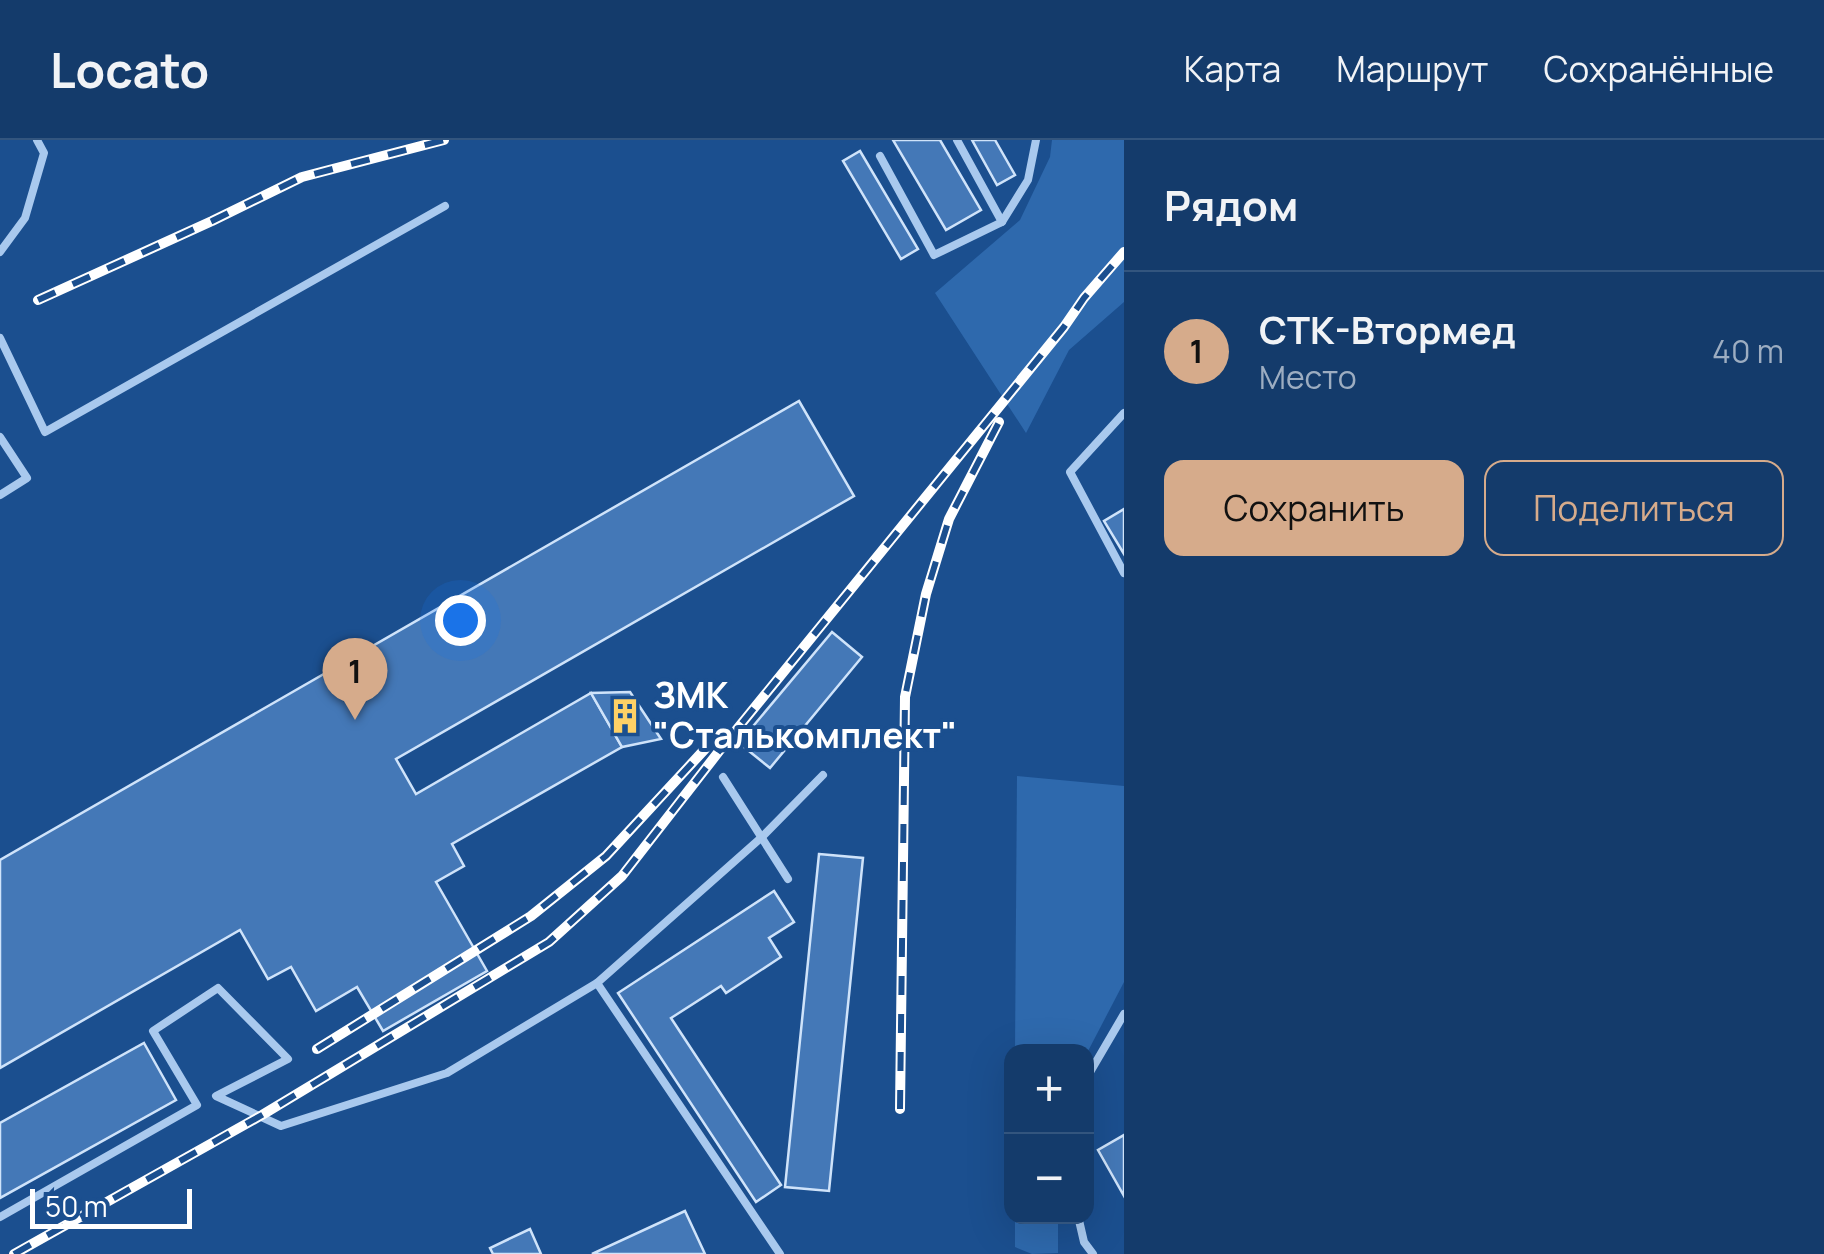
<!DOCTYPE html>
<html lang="ru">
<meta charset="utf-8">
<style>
:root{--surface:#143b6b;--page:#1d4271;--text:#f1f3f6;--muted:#9dadc1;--line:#33557e;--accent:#d6ab8b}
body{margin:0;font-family:Manrope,sans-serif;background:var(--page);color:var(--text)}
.controls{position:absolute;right:30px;bottom:30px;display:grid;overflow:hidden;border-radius:20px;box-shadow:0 10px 40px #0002}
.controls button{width:90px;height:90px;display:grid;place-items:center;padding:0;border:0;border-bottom:2px solid var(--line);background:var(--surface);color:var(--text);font:50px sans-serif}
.scale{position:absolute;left:30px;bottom:25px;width:162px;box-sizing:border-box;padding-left:10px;border:5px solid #fff;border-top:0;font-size:28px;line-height:35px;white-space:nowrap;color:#fff;-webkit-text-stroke:8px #1b4f8f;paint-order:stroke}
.you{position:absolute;left:460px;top:480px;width:35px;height:35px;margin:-25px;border:8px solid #fff;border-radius:50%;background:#1a73e8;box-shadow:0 0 0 15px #1a73e833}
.badge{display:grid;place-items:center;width:65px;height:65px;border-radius:50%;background:var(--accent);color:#111;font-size:32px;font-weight:700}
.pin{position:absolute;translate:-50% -82px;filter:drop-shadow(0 2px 5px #0008)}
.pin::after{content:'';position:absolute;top:52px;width:35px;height:30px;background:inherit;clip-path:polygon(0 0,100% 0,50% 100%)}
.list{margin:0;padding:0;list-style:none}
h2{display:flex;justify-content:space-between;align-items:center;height:130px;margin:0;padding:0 40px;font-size:42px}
h2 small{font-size:32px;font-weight:400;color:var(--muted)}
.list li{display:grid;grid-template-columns:65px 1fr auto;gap:30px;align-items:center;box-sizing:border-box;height:160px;padding:0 40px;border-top:2px solid var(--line)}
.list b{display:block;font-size:38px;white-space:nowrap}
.list p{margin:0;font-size:32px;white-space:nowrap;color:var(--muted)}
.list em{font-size:32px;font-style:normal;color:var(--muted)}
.actions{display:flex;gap:20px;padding:30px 40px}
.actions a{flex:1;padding:22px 0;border:2px solid var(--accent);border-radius:20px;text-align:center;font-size:35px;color:var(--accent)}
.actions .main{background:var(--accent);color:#111}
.map{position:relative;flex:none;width:1124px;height:1114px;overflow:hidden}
header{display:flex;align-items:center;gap:60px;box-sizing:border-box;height:140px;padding:0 50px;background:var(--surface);border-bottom:2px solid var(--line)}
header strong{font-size:48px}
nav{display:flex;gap:55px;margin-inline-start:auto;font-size:35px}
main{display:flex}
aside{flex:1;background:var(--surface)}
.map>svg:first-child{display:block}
</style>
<header>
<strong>Locato</strong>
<nav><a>Карта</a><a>Маршрут</a><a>Сохранённые</a></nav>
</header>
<main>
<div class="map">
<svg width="1124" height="1114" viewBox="0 0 1124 1114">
<rect width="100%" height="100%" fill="#1b4f8f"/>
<g fill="#2e69ad">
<polygon points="1052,0 1124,0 1124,162 1069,210 1026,293 935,153 1020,80 1050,17"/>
<polygon points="1017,636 1124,646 1124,842 1087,913 1015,911"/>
<polygon points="1015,1077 1058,1077 1058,1113 1032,1114 1015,1107"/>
</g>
<g fill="#4478b7" stroke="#cfe3fa" stroke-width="2.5">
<polygon points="893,0 940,0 981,70 946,90"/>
<polygon points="972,0 995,0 1015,35 997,45"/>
<polygon points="860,11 918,109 901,119 843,21"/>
<polygon points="799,261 854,356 396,619 416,654 591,553 622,607 452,704 464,726 436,742 487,831 383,891 357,847 316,871 291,827 268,839 240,790 0,928 0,720"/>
<polygon points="1124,369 1124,414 1104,381"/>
<polygon points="832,492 862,517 770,628 739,603"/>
<polygon points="630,552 661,599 622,607 591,553"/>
<polygon points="819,714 863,718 829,1051 785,1047"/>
<polygon points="774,751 794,782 769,798 781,817 726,853 721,846 671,878 781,1045 756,1062 618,853"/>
<polygon points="144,903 176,960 0,1058 0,983"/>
<polygon points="1124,995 1124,1056 1098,1010"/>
<polygon points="685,1071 705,1114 592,1114"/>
<polygon points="530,1089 541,1114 493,1114 490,1108"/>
</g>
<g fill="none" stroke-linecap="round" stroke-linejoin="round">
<g stroke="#a9c9ee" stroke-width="8">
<polyline points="957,0 1002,82"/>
<polyline points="880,16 934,115 1002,82 1028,40 1036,0"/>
<polyline points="0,112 25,78 44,13 37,0"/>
<polyline points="0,198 45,292 445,66"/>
<polyline points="1124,273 1070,332 1124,433"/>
<polyline points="0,297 27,338 0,355"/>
<polyline points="723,637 788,739"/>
<polyline points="1086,939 1124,874"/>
<polyline points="1078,1076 1084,1102 1093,1114"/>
<polyline points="0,1077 197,965 153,891 218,848 288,919 216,956 281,986 447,933 597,843"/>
<polyline points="780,1114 597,843 762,697 823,635"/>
</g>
<defs>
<g id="rail">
<polyline points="38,160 212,81 302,37 444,0"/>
<polyline points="317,909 531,776 606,716 705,609"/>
<polyline points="900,969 905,557 926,454 949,379 999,282"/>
<polyline points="14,1114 262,975 549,802 622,736 720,610 1064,187 1084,158 1124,112"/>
</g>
</defs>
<use href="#rail" stroke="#fff" stroke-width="10"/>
<use href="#rail" stroke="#1b4f8f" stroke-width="6" stroke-dasharray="19" stroke-linecap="butt"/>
</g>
<defs>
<symbol id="building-bare" viewBox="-9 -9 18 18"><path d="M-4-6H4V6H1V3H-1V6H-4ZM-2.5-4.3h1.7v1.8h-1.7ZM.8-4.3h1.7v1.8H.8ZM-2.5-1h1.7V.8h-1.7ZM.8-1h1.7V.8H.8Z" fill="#ffd166" stroke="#1b4f8f" stroke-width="2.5" paint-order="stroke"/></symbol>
</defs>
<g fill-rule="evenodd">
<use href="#building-bare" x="600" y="551" width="50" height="50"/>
</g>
<g text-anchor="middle" stroke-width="8" stroke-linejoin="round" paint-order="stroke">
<g font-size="35" font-weight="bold" fill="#fff" stroke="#1b4f8f" text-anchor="start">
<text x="653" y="568">ЗМК<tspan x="653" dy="40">"Сталькомплект"</tspan></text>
</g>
</g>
</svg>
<div class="controls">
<button>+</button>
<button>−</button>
</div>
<div class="scale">50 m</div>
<div class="you"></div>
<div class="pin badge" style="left:355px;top:580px">1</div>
</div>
<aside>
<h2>Рядом<small></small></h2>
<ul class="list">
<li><span class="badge">1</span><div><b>СТК-Втормед</b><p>Место</p></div><em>40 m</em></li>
</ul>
<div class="actions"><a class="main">Сохранить</a><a>Поделиться</a></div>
</aside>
</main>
